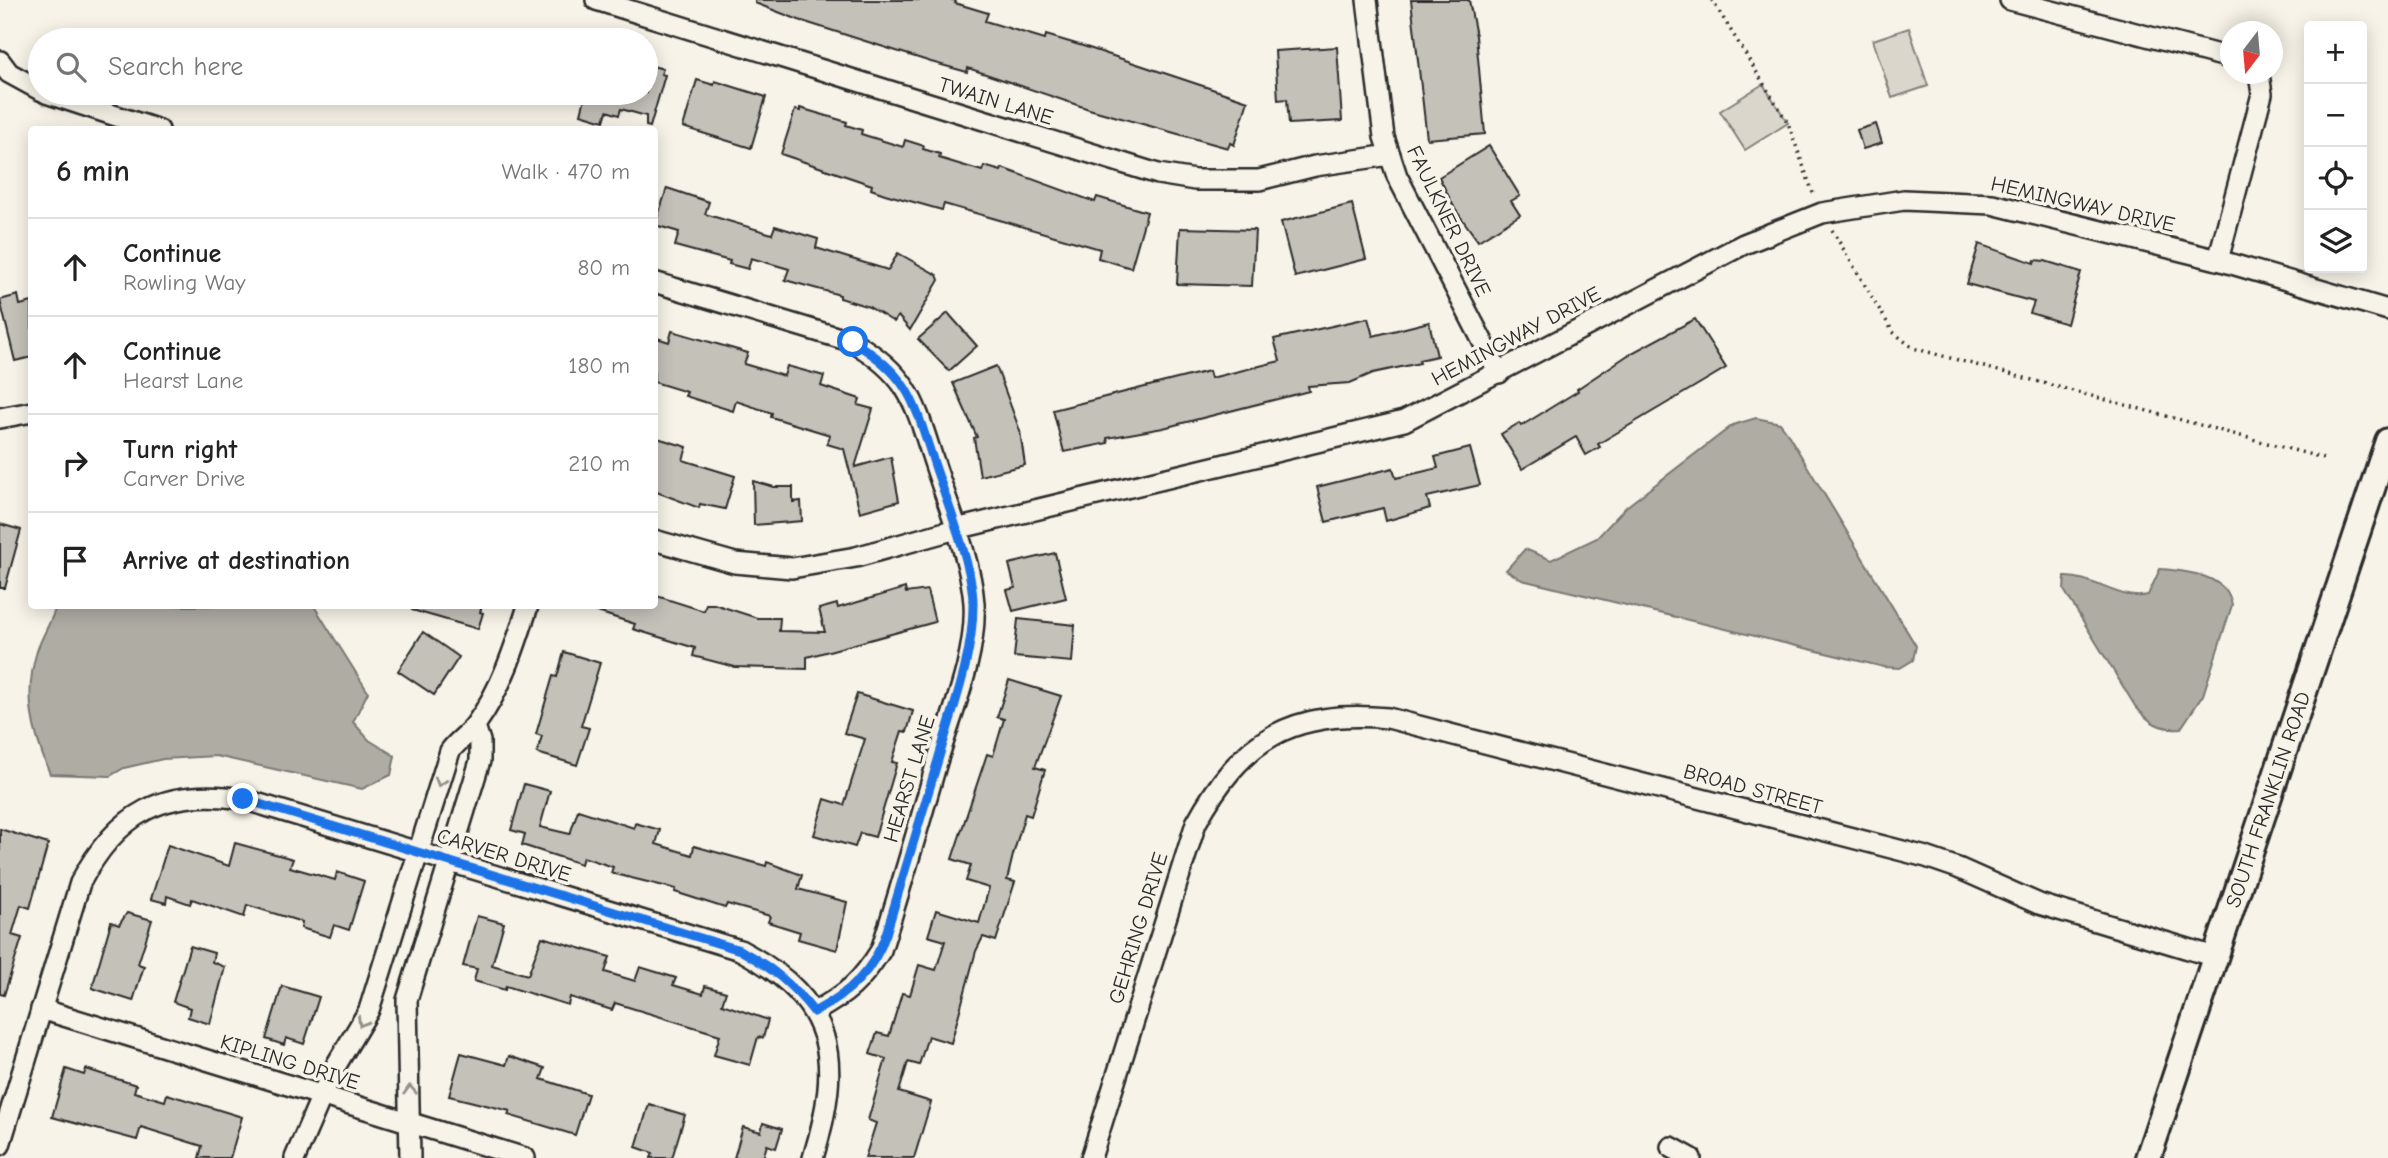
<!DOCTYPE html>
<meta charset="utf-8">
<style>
:root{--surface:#fff;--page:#f2f2f2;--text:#222;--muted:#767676;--line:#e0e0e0}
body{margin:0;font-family:"Comic Neue",sans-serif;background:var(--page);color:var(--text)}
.controls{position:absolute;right:21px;top:21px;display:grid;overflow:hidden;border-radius:7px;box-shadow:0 4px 18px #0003}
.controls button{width:63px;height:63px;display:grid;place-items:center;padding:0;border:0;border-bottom:2px solid var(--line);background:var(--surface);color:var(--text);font:35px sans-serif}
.compass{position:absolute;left:2220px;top:21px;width:63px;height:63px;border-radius:50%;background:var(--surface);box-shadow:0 4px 18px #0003;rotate:196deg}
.stop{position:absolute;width:21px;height:21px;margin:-16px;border:5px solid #1a73e8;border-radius:50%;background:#fff}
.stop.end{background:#1a73e8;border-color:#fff;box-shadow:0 2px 7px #0008}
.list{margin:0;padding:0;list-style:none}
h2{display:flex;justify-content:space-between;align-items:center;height:91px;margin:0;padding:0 28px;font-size:30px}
h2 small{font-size:23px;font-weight:400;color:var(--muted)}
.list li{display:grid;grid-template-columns:46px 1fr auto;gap:21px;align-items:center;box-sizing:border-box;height:98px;padding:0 28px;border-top:2px solid var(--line)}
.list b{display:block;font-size:26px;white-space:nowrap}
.list p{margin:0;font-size:23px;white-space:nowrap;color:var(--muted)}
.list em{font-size:23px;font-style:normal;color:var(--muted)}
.icon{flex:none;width:38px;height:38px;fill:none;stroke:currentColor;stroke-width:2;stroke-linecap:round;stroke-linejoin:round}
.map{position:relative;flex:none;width:2388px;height:1158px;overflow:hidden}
.search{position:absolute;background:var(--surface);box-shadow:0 4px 18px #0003;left:28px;top:28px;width:630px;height:77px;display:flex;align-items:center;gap:18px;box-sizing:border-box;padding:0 24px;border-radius:38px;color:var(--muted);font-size:26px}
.panel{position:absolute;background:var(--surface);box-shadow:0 4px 18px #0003;left:28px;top:126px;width:630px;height:483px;border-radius:7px}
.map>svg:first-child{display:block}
</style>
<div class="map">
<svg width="2388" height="1158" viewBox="0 0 2388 1158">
<rect width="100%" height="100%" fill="#f7f3e8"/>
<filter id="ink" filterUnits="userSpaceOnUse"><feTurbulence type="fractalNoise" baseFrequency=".0143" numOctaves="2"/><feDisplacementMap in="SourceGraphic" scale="14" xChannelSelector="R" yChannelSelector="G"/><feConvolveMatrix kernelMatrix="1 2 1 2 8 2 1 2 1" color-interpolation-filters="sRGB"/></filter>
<g filter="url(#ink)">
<g fill="#dad6cc" stroke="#82807c" stroke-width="2">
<polygon points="1909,28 1928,86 1892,98 1873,40"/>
<polygon points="1763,84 1788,123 1745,150 1720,111"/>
</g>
<g fill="#afaca4" stroke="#7a7874" stroke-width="2">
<polygon points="1756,418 1780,423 1786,431 1916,646 1913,660 1900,668 1884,667 1522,580 1506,570 1525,549 1551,560 1597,538 1626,507 1733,425"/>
<path d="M2160 569C2187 571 2227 575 2232 605L2203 695 2181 728C2159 730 2149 722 2135 706L2064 590 2065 577C2093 576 2121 602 2148 595Z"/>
<path d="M56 606H314L368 692 353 722 369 740 395 756 391 775 362 789 216 756 163 759 124 768 110 776 50 774C33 733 23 696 37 651 42 636 52 621 56 606Z"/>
</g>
<g fill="#c4c1b9" stroke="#2b2b2b" stroke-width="2">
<polygon points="755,0 956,0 955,3 988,13 985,21 1045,39 1046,35 1083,46 1248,101 1234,145 1230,143 1228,148 1089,109 968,68 967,72 931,62 799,20 755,3"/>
<polygon points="1411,0 1469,0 1476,36 1485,134 1427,139"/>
<polygon points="1337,47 1342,121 1289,124 1287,99 1278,100 1275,51"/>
<polygon points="646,64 663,69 661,74 665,75 650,127 646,126 646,116 621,109 619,115 607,111 604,121 581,114 585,98 580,97 581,93 646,93"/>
<polygon points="697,80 714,85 715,81 766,97 751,148 683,127"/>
<polygon points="800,108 847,122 846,125 862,130 861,134 903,147 905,140 924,146 923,149 940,154 939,158 982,171 984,166 1001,171 1002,168 1095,202 1097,197 1147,212 1131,268 1098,258 1100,249 944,204 942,210 885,194 871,189 872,185 781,154 795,110 800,111"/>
<polygon points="1876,124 1882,143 1863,149 1857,130"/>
<polygon points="1489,146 1520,196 1511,201 1520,215 1478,241 1455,209 1439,177"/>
<polygon points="667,188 709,202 705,214 772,234 775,226 818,239 816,248 888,270 898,253 937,275 939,280 910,330 898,316 894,322 869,307 840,298 840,295 785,280 789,269 751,258 748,269 729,264 730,261 675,246 679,232 655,225"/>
<polygon points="1352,204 1366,259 1295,277 1281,222"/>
<polygon points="1180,228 1255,230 1252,286 1177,284"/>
<polygon points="1979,244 2034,263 2035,260 2045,261 2081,272 2067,324 2030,313 2034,302 1967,284"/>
<polygon points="18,295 20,305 32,302 32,357 15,361 0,300"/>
<polygon points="948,313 977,346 949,371 918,339"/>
<polygon points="1368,318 1373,336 1429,322 1437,356 1419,360 1420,363 1373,373 1350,383 1308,386 1309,391 1163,428 1107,438 1108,443 1064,452 1053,410 1209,371 1211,378 1280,361 1274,339"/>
<polygon points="1695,319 1726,368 1598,444 1600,447 1586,455 1576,437 1522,469 1501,434 1519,423 1521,426 1578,391 1577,389 1628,355"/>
<polygon points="672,331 748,353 744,364 784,376 787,366 824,376 821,386 860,399 858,405 873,409 855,467 891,457 899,501 860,512 844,449 827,444 830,435 771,417 772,413 736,401 733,411 685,396 687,392 654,382 654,337 669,342"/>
<polygon points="996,366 1020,431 1025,465 980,476 974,438 977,437 953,383"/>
<polygon points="654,437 687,447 683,460 735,476 725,509 700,504 699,508 654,491"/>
<polygon points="1470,448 1480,485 1427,497 1430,508 1386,521 1383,508 1326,522 1317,487 1393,468 1396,478 1438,468 1435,457"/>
<polygon points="753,481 774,487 793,487 793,502 801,501 802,521 754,525"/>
<polygon points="0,524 21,530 5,588 0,588"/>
<polygon points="1055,553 1066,598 1013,611 1007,590 1015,588 1009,564"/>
<polygon points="905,588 906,593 927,590 935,622 807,657 807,669 735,667 693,656 695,648 633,629 635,624 588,609 588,606 654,606 654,595 704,611 706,604 714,604 757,618 780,618 779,631 825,632 819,609 837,604 838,608"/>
<polygon points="413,606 482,606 480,612 483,613 478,629 412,610"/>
<polygon points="1018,619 1075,625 1072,662 1014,657"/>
<polygon points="423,632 459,657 434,695 398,671"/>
<polygon points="564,652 600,663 581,726 589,728 577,765 537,753 542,736 536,734 553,676 557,677"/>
<polygon points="1009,680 1061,696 1035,767 1045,770 1031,816 1025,814 1013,855 1007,880 1015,882 996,941 983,937 976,951 951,1043 928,1036 919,1065 908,1062 899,1092 931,1102 914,1158 865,1158 876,1123 868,1120 886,1059 870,1054 877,1033 889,1036 902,993 910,995 919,965 936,970 945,941 928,936 936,910 979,923 989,888 966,881 971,865 952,859 987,754 993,756 1004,719 997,717"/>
<polygon points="857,694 913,711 907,732 902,731 892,762 897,763 875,837 860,833 855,847 814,835 825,799 844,805 865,739 844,733"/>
<polygon points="524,784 550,791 540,827 570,834 578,810 634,828 635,823 660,830 656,844 692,855 694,846 766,866 767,862 802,875 798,889 847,902 837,950 798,939 800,932 768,922 770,916 727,904 725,908 675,892 676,889 611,873 613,867 583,857 581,864 522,845 525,834 511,830"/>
<polygon points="0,829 48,844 30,908 21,905 12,935 22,938 4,995 0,994"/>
<polygon points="235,843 293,859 290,867 335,880 337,872 364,881 349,930 334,925 330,937 301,928 302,922 247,905 244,917 192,899 190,904 167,896 166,903 151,899 168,845 229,866"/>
<polygon points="127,913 152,920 138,964 144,966 133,1001 92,988 111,922 119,925"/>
<polygon points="477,916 504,923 492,965 528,975 542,937 610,957 605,972 635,981 640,967 676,978 673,985 703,994 705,986 726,992 722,1004 768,1020 763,1038 758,1037 750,1065 714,1055 720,1035 615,1003 612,1010 570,997 568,1005 506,986 505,990 474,981 477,969 463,966"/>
<polygon points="190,946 214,953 212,962 225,967 210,1024 188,1017 190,1008 173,1002"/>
<polygon points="282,986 319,997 304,1044 286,1038 284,1045 266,1039"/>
<polygon points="461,1053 506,1065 509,1056 545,1068 541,1079 588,1094 575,1135 508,1115 510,1111 449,1096"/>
<polygon points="66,1069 84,1075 86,1069 136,1085 134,1092 165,1101 167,1094 242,1117 230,1158 199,1158 202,1146 141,1127 137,1140 52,1117"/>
<polygon points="649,1104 685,1115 672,1158 651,1158 653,1153 636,1147"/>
<polygon points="763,1123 782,1129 776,1148 767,1145 763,1158 734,1158 743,1127 761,1132"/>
</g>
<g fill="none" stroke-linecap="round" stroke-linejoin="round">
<defs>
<g id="minor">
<polyline points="596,0 1158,174 1195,180 1259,180 1315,166 1390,155"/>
<polyline points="1367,0 1384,137 1397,176 1499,373"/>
<polyline points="2010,0 2230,58"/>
<polyline points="0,61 9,73 40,90"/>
<polyline points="46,93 159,130"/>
<polyline points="2218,260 2262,94 2259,74"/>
<path d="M654 282 853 342C912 377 915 405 935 465 948 505 971 561 974 603 977 655 952 713 937 762 919 825 901 888 881 950 861 982 847 994 814 1012"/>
<polyline points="0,418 32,412"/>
<polyline points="654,540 735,563 792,568 856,557 956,529 1404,421 1744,244 1822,213 1904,200 1992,204 2218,260 2388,310"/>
<polyline points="41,1009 525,1158"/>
<path d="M0 1145 80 883C117 813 163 787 243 799L740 950C836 1001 843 1060 813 1158"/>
<polyline points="1671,1147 1691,1158"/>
<path d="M295 1158 332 1072 369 1010 450 751C458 740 469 734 476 724 502 688 515 647 528 606"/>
<polyline points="410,1158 407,1000 480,761 480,741 475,726"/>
<path d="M1091 1158 1196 823C1242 739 1291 709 1388 718L1926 857 1958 868 2039 904 2215 957"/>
</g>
<g id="major">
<path id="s1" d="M2148 1158 2388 441"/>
</g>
</defs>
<use href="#minor" stroke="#2b2b2b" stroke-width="24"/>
<use href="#major" stroke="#2b2b2b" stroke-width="30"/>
<g stroke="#2b2b2b" stroke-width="3.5" stroke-dasharray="2 5" stroke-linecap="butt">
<polyline points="1712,0 1788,123 1814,196"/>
<polyline points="1832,230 1893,332 1913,348 2323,458"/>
</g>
<use href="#minor" stroke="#f7f3e8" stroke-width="19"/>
<use href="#major" stroke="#f7f3e8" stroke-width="24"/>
</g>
<defs><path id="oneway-chevron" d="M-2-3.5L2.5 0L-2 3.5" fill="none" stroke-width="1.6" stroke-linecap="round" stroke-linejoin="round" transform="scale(1.75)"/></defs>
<g stroke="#918f8a">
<use href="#oneway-chevron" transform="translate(440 782) rotate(107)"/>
<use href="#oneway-chevron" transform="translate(362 1022) rotate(121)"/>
<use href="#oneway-chevron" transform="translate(410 1090) rotate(-93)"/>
</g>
</g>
<g fill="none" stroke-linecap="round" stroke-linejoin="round" filter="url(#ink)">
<path stroke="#1a73e8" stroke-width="9" d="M243 799 740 950C771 967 792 984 814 1012 849 993 873 972 886 934 904 872 923 811 941 750 955 703 973 654 973 605 974 569 947 502 935 466 915 406 912 376 853 342"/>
</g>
<g text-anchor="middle" stroke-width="7" stroke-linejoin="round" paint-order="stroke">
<g font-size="21" fill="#2b2b2b" stroke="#f7f3e8">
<text transform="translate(996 101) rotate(17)" y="7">TWAIN LANE</text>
<text transform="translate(2083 204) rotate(13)" y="7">HEMINGWAY DRIVE</text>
<text transform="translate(1449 221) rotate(64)" y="7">FAULKNER DRIVE</text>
<text transform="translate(1516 336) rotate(-28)" y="7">HEMINGWAY DRIVE</text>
<text transform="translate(909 779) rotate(-73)" y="7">HEARST LANE</text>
<text transform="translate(1753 789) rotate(15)" y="7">BROAD STREET</text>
<text dy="7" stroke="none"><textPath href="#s1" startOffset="378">SOUTH FRANKLIN ROAD</textPath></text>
<text transform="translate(504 855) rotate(17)" y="7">CARVER DRIVE</text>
<text transform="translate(1138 928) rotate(-73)" y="7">GEHRING DRIVE</text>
<text transform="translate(290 1062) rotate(17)" y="7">KIPLING DRIVE</text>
</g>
</g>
</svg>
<div class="controls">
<button>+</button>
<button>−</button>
<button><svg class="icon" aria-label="locate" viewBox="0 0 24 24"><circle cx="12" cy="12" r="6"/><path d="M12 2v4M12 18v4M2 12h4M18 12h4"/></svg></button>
<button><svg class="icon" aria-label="layers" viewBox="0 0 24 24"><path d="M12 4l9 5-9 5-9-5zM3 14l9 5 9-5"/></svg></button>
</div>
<svg class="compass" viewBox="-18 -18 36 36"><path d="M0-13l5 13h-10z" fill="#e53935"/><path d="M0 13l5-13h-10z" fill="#767676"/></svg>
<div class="stop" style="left:853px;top:342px"></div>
<div class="stop end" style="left:243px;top:799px"></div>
<div class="search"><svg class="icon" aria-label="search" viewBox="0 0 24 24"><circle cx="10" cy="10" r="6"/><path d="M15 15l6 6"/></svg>Search here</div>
<section class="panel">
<h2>6 min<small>Walk · 470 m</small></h2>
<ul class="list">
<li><svg class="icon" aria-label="ahead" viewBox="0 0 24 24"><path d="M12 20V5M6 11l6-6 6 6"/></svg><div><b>Continue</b><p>Rowling Way</p></div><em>80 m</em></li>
<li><svg class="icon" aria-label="ahead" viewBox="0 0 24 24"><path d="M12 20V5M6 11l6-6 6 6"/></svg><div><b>Continue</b><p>Hearst Lane</p></div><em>180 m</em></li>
<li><svg class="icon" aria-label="right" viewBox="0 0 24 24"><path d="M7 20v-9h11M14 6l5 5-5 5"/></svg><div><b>Turn right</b><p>Carver Drive</p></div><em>210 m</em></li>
<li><svg class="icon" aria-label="arrive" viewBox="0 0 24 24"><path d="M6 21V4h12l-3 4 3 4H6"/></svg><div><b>Arrive at destination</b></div></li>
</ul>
</section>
</div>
